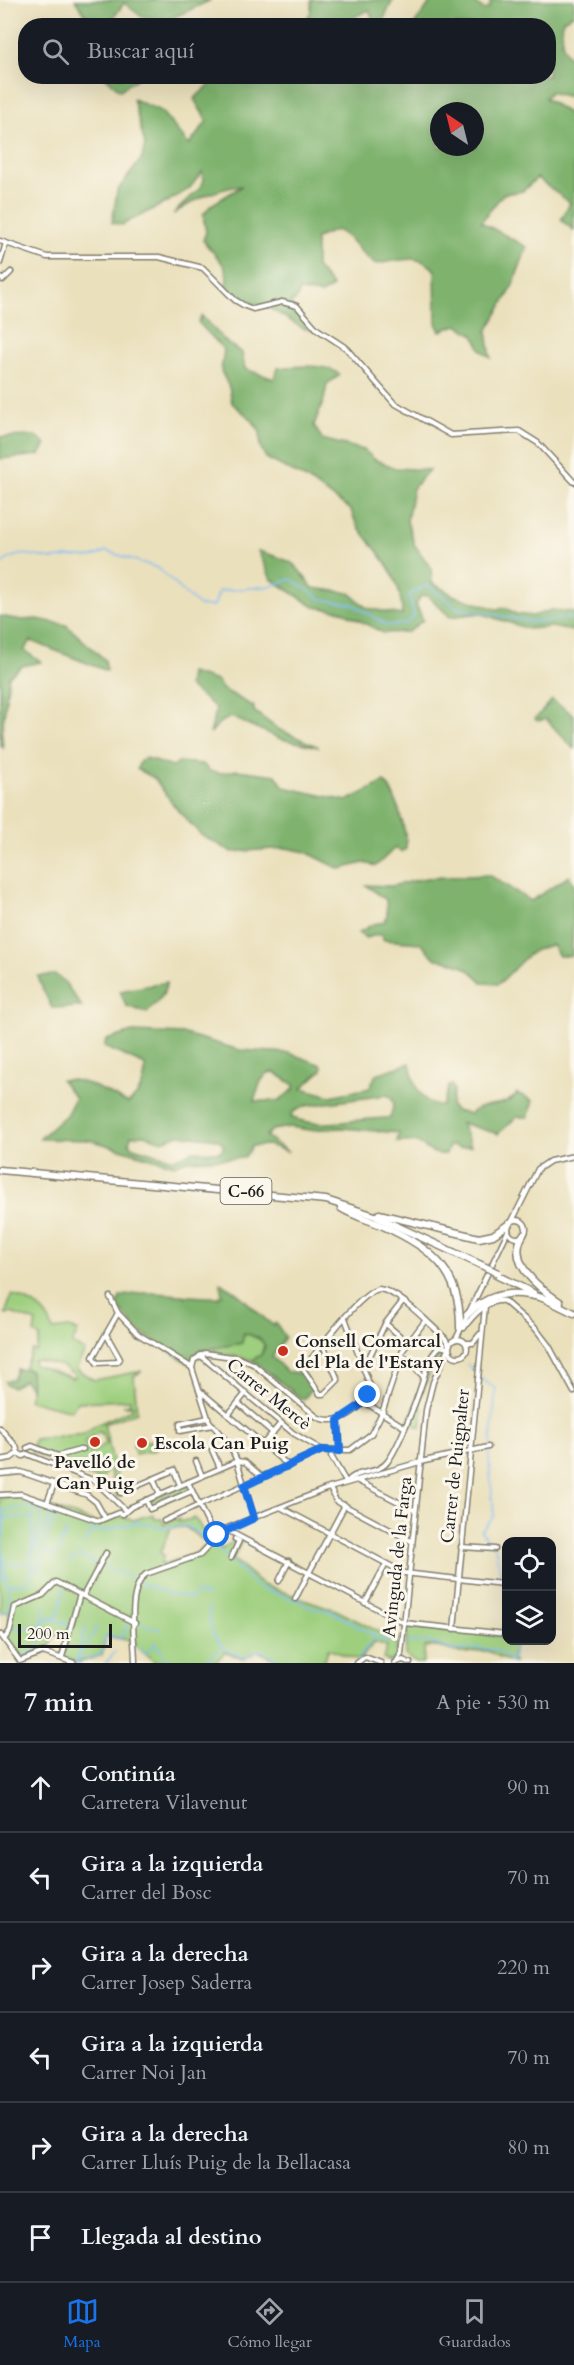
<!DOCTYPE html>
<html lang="es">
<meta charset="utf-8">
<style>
:root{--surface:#171b24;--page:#242831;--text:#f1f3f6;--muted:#9ea1a6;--line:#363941;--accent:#1a73e8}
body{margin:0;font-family:Cardo,serif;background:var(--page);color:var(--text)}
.controls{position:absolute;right:18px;bottom:18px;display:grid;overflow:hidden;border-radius:12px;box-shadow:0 6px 24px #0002}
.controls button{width:54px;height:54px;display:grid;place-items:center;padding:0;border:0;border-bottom:2px solid var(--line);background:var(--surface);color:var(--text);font:30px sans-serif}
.compass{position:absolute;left:430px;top:102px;width:54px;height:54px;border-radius:50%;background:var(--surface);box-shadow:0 6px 24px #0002;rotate:325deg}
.scale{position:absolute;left:18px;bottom:15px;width:94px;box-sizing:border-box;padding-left:6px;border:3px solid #1c1c1c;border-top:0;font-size:16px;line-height:21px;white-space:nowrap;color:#1c1c1c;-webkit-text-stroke:4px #fbf7ec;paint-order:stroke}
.stop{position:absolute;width:18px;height:18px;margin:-14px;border:4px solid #1a73e8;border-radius:50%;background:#fff}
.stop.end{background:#1a73e8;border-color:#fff;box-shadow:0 2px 6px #0008}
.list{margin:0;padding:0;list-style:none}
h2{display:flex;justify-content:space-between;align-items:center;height:78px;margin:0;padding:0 24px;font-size:26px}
h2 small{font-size:20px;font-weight:400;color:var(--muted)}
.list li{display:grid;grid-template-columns:39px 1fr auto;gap:18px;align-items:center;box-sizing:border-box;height:90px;padding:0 24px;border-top:2px solid var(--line)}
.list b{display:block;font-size:22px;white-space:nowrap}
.list p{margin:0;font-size:20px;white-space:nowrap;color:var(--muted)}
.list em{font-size:20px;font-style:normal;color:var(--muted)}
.icon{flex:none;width:33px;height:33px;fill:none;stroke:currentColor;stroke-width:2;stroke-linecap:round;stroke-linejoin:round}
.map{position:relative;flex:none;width:574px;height:1663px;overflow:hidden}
.search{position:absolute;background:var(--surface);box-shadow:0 6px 24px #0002;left:18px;right:18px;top:18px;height:66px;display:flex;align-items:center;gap:15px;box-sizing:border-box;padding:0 21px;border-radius:24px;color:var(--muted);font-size:22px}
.sheet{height:618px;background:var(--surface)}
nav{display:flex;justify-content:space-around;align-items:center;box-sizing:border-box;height:84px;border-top:2px solid var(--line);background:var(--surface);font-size:16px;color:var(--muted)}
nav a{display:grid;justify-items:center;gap:3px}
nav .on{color:var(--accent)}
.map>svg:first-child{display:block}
</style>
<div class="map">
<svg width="574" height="1663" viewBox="0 0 574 1663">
<rect width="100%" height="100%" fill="#fbf7ec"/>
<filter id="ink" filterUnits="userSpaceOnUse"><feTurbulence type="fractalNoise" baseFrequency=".0167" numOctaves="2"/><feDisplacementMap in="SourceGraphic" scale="12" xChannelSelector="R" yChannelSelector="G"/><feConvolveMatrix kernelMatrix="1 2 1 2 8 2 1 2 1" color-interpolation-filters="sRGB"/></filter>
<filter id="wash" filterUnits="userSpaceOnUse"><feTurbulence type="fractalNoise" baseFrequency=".008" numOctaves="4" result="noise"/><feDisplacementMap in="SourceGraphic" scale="24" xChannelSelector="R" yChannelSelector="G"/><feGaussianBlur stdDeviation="1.35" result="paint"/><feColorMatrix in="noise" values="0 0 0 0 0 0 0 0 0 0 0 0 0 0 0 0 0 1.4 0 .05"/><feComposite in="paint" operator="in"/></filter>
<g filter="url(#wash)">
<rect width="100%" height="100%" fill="#eae0bc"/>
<g fill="#9ecf7e" stroke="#5d764d" stroke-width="1.5" fill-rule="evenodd">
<path d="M12 1295C31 1301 48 1310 53 1330L69 1328 78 1331 72 1344 85 1351 76 1369 94 1380 142 1371 134 1376 137 1412 104 1424 119 1487 120 1495 117 1497 109 1467 101 1481 31 1452 34 1439 84 1434 96 1425 132 1409 133 1406H123L130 1404V1400L77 1402 72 1411 28 1400 32 1387 28 1369H24L32 1350 36 1351 40 1337 34 1333 36 1322 11 1313 5 1314ZM37 1360 62 1366 75 1375 73 1378 34 1365 33 1361ZM100 1431 107 1443 90 1453 84 1442Z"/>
<polygon points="246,1333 265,1342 261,1355 252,1360 214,1351 214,1347 241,1343 241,1337"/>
<polygon points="443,1347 445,1349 441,1359 435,1362 418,1403 423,1409 421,1428 408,1422 426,1380 430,1361"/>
<polygon points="154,1440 156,1450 135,1454 133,1444"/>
<polygon points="187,1484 190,1490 152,1507 149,1501"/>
<path d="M16 1495 96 1523 117 1515 133 1520 153 1514 155 1519H162L164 1524 179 1518V1522L195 1518 203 1531 208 1529 212 1538 208 1544 211 1546 215 1542 222 1549 239 1538 243 1539 233 1559 263 1585 336 1610 389 1637 398 1638 397 1656 390 1662 383 1659 387 1646 375 1642 359 1660 328 1649 324 1663H282L258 1651 244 1659 225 1652 215 1663H157L136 1647 132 1641 106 1636 102 1655 78 1663 63 1656 68 1639 54 1635 48 1652 40 1650 23 1659 8 1639V1634L2 1632 9 1629V1611L0 1613V1498ZM185 1527 208 1544 194 1554 160 1565 164 1555 160 1553 171 1528Z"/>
<path d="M408 1627 506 1636V1640L517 1641 512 1657 515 1663C507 1663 498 1655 490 1652 479 1648 473 1654 462 1653 450 1652 438 1644 425 1647L423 1663H416L405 1655Z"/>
</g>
<g fill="#7eb26d" stroke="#4d6744" stroke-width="1.5" fill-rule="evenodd">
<polygon points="75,0 211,0 168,20 142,17 124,3 112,20 111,25 89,26 88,19"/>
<polygon points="311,0 393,0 381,25 370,25 374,21 369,10 337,25 304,25 311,11"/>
<path d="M432 0H471L484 10 489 8 491 0H574V14L563 20C561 38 560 50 574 63V98L550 92 545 98 574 117V231L561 220 570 203 537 178 523 191 503 194 481 222 527 247 511 290 487 331 491 358 481 350 474 335 457 325 440 331 436 323 435 271C420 251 395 262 375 264 359 254 354 238 336 230L316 238V267L333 287 321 294 300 291 296 300 291 302 293 308 312 331C298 328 290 320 278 313 256 299 247 311 225 286 234 268 212 254 203 240L206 232 203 215 211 205 242 186C216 188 195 200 173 214L201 187 204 180 202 172 189 189 167 202 122 225 112 223 117 191 142 158 145 145 133 99 161 111 189 145 207 121 194 99 218 77H261V84L280 76H548V26L414 25ZM439 111H475V147H439Z"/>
<polygon points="105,77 105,76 139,77 120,90"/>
<path d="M202 316 226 342 242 353 245 369 274 379 278 368C293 366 329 363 340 375L327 384 324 400 314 425 322 439 364 450 374 459 395 468 429 470 413 488 407 521 414 544 431 568 432 583 455 596 496 609 506 608 516 614 533 616 551 610 574 612V631L551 627 528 629 480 613 450 617 428 596H421L416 604 423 620 408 632 383 633 342 611 314 607 271 579 258 551C293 562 290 557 313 588L350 593 367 608 402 615C402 585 389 565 370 542 361 530 355 525 351 510L306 479 266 458 260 446V432L252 420 232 403 229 387 221 371 224 350 198 322Z"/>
<polygon points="36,436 46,444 40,455 0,459 0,437"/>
<polygon points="0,616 21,620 38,619 66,625 105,660 107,671 31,641 24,650 41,662 22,666 9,676 2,733 3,749 0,743"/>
<polygon points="190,673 218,681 221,688 254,707 254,711 278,729 319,747 281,739 231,717 219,723 210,734 216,708 188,686"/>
<polygon points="552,700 574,715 574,749 546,719 538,721 535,719"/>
<path d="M146 758 173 767 178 762 203 764 209 771 221 773 237 770 276 775 284 787 347 801 384 782C395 789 408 836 406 849L401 852 395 848 376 866 364 863 340 869 306 852 286 848 232 852 201 835 176 808 154 778 137 769 140 761Z"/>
<path d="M489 875 531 901 569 876 574 883 572 956H559L552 945C524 950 518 968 498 984L483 983C469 967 456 961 436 959L420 943 384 940 381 934 366 938 358 933 373 924 384 922 387 916 386 900 366 885 391 886 426 878Z"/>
<path d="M56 975 64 981 82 1007 52 1008C49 1002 39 983 38 976Z"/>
<polygon points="167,982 163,995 147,1013 126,1006 120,991"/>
<path d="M132 1032 185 1034 240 1050 289 1053 322 1065V1070L302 1088 330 1096 370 1088 376 1074 410 1063C413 1081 420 1106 442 1106L449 1086 452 1085 454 1089 451 1106 456 1111 470 1114C483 1099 507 1110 517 1093L533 1101 528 1117H517L498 1134 461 1123 471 1146 459 1148 450 1145 446 1154C432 1156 426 1147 415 1142H397L399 1133 342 1128 309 1130 290 1127 272 1130 266 1136 288 1152 269 1145 252 1146 244 1158 187 1160 174 1165 90 1140 39 1139 66 1115 75 1098 61 1080C84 1077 108 1094 128 1103 140 1096 146 1079 145 1065L104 1047 106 1040ZM274 1072 294 1085V1089L278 1101H254L261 1081 268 1073ZM387 1095 391 1097 394 1104 390 1118C358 1117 320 1131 291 1117L293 1112 305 1106ZM145 1135 162 1141 179 1135 211 1138 219 1140 224 1146 220 1152 194 1151 174 1159 133 1147 129 1143 131 1136Z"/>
<path d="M220 1283C242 1292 254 1312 273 1325L276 1323 285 1337 272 1357 287 1372 302 1373 313 1388 303 1400 252 1360 261 1355 265 1346 259 1338 244 1333 242 1343 199 1351 188 1363 137 1330 117 1306 120 1297C154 1287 184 1299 218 1297L222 1295Z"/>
<polygon points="17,1369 30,1370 31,1389 24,1380 13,1387 6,1385 5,1381 13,1379"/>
</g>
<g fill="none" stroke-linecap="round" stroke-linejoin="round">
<g stroke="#81bbf2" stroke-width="1.5">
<path d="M0 565C20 548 31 556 52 559 58 559 65 557 71 557 89 557 90 560 106 551L158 568 199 606H214L219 591 272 586 291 579 321 599 352 604 387 625 406 624 414 616 409 595 427 585 457 608 533 622 574 618"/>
<polyline points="467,1364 473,1370"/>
<polyline points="479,1377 496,1389 489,1461 494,1516 481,1531 495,1548 506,1597"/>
<polyline points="0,1511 31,1506 102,1532 138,1522 165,1528 187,1526 208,1539 258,1587 301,1602 310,1608 330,1611 386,1642 397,1641"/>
<polyline points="83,1544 93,1531"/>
<polyline points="33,1553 42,1511"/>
<polyline points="32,1554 52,1513"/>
<polyline points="79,1555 97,1564"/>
<polyline points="69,1562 76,1557"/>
<polyline points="6,1563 31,1565 33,1508"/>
<polyline points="102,1566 137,1580"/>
<polyline points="34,1567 56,1516"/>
<polyline points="0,1579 4,1578 0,1546 4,1510"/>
<polyline points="140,1583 173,1595 193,1598 195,1594 208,1595"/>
<polyline points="7,1584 2,1547 5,1517 32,1518"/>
<path d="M209 1607C208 1634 218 1650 244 1657L260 1650 283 1663"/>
<polyline points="0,1612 10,1610 8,1584 28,1583 33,1566 38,1570 46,1552 56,1556 66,1532"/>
<polyline points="10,1612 10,1622"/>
<polyline points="49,1618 70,1625"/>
<polyline points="136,1622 161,1630"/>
<polyline points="12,1628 41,1627 46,1605"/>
<polyline points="407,1642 428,1642 456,1651 474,1648 496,1650 511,1660 511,1663"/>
<polyline points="136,1647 145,1654 155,1643 170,1663"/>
<polyline points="20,1657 38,1649 40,1629 49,1617 58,1617 64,1588"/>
<polyline points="512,1659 517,1640"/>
<polyline points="78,1660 97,1627"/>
<polyline points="357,1660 375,1637"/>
<polyline points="77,1661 101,1655 106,1635 122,1638 129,1622"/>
<polyline points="78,1663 77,1659 86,1626"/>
<polyline points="106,1663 115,1652"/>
<polyline points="203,1663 221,1649"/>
</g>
</g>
</g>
<g filter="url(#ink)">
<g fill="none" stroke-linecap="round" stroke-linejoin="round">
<defs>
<g id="minor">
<polyline points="0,241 47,257 159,257 203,268 235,300 245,306 253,309 282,302 297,306 317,329 346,348 394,403 451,435 519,431 538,443 574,482"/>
<polyline points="0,263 6,243"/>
<polyline points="0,278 3,280 11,272"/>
<circle cx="517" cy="1229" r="9"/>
<polyline points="512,1221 538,1169 550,1161 574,1156"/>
<polyline points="110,1297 118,1313"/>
<polyline points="386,1324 408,1343"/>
<path d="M464 1328C473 1315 488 1299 504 1301L536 1329 549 1346 574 1392"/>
<polyline points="106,1334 120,1359 117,1362 97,1363 93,1357 118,1313 138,1334 191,1367"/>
<circle cx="458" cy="1348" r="9"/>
<polyline points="456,1339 508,1231"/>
<polyline points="466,1343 473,1343 480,1334"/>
<path d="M323 1345 338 1380 324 1394H320L303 1369C318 1351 359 1293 379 1289 399 1291 429 1324 445 1338L449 1345"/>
<polyline points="200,1355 293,1433 322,1450"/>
<polyline points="402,1355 423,1376"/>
<polyline points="365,1366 385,1324 403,1301"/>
<path d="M192 1368 194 1360 205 1353 239 1358 253 1364 317 1417C337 1428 367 1408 370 1386L345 1318"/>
<polyline points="192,1368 199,1390 289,1466"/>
<polyline points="199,1390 209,1421 230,1445 237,1461 254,1518"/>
<polyline points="363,1401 404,1427"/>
<polyline points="238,1403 273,1433"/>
<polyline points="228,1415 246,1393"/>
<polyline points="208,1418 180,1424 180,1431 213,1425"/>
<polyline points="338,1420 340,1451"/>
<polyline points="0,1428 16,1446 18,1453"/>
<polyline points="263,1444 281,1423"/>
<polyline points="27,1448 32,1446 58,1456 83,1449"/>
<polyline points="212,1450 220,1468"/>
<polyline points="332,1451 331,1456 346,1482"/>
<polyline points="18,1453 23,1456 27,1454"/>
<polyline points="27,1454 95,1481 125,1510"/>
<polyline points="0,1460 11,1458 18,1453"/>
<polyline points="196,1461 202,1476"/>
<polyline points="237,1461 245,1462 262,1477"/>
<polyline points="0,1474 21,1472 87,1495 96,1502 105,1518"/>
<polyline points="153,1479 160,1494"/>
<polyline points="356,1480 414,1510"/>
<polyline points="188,1482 211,1530 217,1535"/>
<path d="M347 1482C356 1469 379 1475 388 1461 399 1446 416 1402 422 1383 428 1365 426 1361 440 1346L448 1348"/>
<polyline points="330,1488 336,1501 411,1541"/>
<polyline points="121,1493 174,1470 180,1485"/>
<polyline points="0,1495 21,1494 99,1521 118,1513 123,1514 131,1507 237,1461"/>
<polyline points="146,1500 150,1509 192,1491"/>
<polyline points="47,1503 54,1484"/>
<polyline points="282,1508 404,1573 503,1584"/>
<polyline points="164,1521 322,1450 350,1450 371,1434 382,1413 403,1350 425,1321"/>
<polyline points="225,1529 404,1623 506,1634"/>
<polyline points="461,1547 495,1549"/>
<polyline points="231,1558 239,1541 235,1539"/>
<polyline points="279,1581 289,1561"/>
<polyline points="83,1596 106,1553"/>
<polyline points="295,1599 345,1505"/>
<polyline points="365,1603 386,1564"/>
<polyline points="454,1629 485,1306"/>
<polyline points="0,1634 20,1661"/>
<polyline points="5,1638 10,1631 15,1607 43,1595 56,1582 135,1623"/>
<polyline points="62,1657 80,1594"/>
<polyline points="20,1661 43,1652 74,1663"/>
<polyline points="397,1661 401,1654 426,1410 433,1382 448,1349"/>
<path d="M135 1663C135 1639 126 1590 146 1574L200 1555 225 1529 326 1489 420 1462 488 1447"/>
<polyline points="357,1663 365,1657 381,1663"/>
<polyline points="395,1663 403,1660 410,1663"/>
</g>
<g id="highway">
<polyline points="0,1170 326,1200 375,1216 479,1264"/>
<path d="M341 1208C353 1216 370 1220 383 1226 432 1248 461 1271 460 1328"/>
<polyline points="379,1214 479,1238 493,1235 509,1224"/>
<path d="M523 1235C506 1263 540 1289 560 1302"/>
<polyline points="496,1275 533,1293"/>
<polyline points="545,1299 574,1313"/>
<path d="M467 1315C490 1291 515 1290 546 1299"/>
</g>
</defs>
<use href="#minor" stroke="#837e6c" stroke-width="7"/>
<use href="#highway" stroke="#837e6c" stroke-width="9"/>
<use href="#minor" stroke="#fff" stroke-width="4"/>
<use href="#highway" stroke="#fff" stroke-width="6"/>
<defs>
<polyline id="highway-bridge" points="479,1264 498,1273"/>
</defs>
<use href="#highway-bridge" stroke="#837e6c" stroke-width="9" stroke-linecap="butt"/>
<use href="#highway-bridge" stroke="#fff" stroke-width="6"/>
</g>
</g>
<g fill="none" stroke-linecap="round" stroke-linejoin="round" filter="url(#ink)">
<polyline stroke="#1a73e8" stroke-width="8" points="217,1535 254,1518 244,1486 322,1450 340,1451 338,1420 359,1406 368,1395"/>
</g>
<g fill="#c8321e" stroke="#fbf7ec" stroke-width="2">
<circle cx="283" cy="1351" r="6"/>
<circle cx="95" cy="1442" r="6"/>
<circle cx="142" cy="1443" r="6"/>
</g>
<g text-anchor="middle" stroke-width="6" stroke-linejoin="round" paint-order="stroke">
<rect fill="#fbf7ec" stroke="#5f5e5a" stroke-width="1.5" x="220.5" y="1178" width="51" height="26" rx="4.5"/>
<g font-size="16" font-weight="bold" fill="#1c1c1c">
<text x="246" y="1197">C-66</text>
</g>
<g font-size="18" font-weight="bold" fill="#1c1c1c" stroke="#fbf7ec" text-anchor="start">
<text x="295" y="1347">Consell Comarcal<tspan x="295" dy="21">del Pla de l'Estany</tspan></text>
<text x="154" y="1449">Escola Can Puig</text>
<text x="95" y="1468" text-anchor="middle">Pavelló de<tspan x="95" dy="21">Can Puig</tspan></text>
</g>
<g font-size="18" fill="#1c1c1c" stroke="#fbf7ec">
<text transform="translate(269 1394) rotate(39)" y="6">Carrer Mercè</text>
<text transform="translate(455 1466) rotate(-84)" y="6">Carrer de Puigpalter</text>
<text transform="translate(397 1557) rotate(-84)" y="6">Avinguda de la Farga</text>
</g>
</g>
</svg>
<div class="controls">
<button><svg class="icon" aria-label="locate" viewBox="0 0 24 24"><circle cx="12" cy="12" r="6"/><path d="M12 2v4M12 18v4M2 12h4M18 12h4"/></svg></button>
<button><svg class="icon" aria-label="layers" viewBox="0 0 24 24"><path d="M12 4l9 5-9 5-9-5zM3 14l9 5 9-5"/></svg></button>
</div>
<svg class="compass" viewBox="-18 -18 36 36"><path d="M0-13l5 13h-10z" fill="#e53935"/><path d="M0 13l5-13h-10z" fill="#9ea1a6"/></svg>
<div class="scale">200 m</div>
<div class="stop" style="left:217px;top:1535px"></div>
<div class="stop end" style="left:368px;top:1395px"></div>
<div class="search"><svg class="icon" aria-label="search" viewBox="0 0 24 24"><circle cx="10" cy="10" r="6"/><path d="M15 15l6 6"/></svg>Buscar aquí</div>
</div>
<section class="sheet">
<h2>7 min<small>A pie · 530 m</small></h2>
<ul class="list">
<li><svg class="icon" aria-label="ahead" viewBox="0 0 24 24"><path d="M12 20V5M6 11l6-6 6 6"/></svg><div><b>Continúa</b><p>Carretera Vilavenut</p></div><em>90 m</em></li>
<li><svg class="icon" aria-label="left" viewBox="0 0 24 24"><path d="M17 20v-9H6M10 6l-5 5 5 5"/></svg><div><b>Gira a la izquierda</b><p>Carrer del Bosc</p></div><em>70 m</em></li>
<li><svg class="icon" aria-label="right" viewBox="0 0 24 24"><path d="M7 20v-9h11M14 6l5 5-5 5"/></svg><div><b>Gira a la derecha</b><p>Carrer Josep Saderra</p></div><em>220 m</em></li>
<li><svg class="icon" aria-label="left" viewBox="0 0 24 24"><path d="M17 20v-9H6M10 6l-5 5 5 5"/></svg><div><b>Gira a la izquierda</b><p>Carrer Noi Jan</p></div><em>70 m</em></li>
<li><svg class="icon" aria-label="right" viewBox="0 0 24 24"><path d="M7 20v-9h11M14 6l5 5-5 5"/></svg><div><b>Gira a la derecha</b><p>Carrer Lluís Puig de la Bellacasa</p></div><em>80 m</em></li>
<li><svg class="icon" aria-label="arrive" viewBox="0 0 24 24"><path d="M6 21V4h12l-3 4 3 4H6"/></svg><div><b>Llegada al destino</b></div></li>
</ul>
</section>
<nav>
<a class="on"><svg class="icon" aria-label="map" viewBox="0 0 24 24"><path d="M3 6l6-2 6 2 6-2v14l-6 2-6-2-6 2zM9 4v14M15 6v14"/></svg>Mapa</a>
<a><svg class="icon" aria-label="directions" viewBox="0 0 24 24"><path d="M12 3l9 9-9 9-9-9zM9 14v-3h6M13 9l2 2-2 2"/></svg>Cómo llegar</a>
<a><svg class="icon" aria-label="saved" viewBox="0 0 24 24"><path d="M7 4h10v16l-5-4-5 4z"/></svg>Guardados</a>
</nav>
